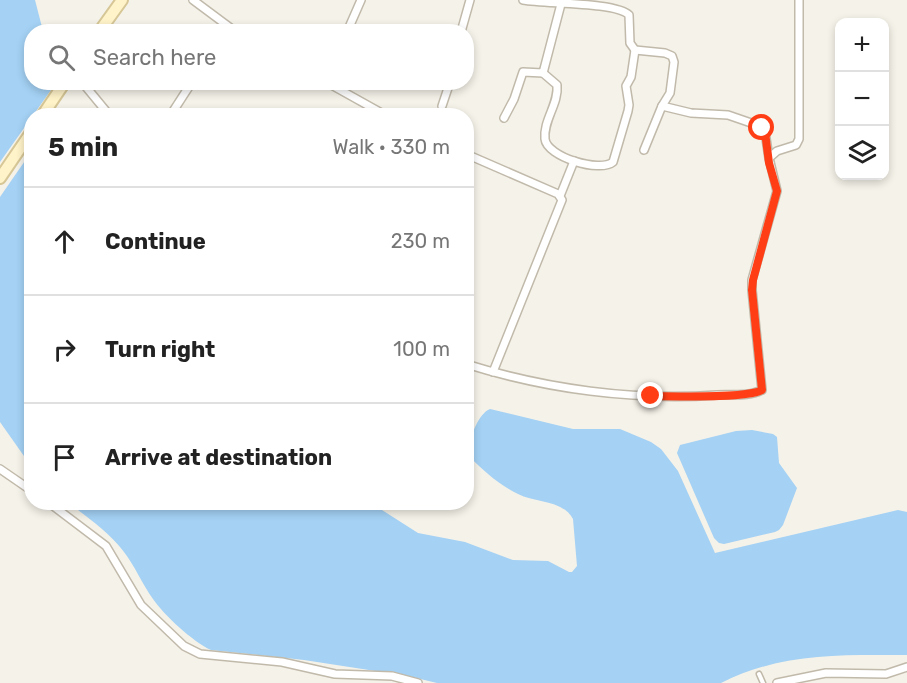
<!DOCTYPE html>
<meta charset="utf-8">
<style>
:root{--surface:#fff;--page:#f6f6f6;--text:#222;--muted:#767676;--line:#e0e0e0}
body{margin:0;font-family:Rubik,sans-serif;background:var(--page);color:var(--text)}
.controls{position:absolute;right:18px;top:18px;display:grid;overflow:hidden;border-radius:12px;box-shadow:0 3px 9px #0003}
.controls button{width:54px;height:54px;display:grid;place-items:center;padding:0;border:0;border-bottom:2px solid var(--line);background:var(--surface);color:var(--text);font:30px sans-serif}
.stop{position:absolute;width:18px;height:18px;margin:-14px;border:4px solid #ff3e16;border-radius:50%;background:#fff}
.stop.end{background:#ff3e16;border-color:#fff;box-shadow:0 2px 6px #0008}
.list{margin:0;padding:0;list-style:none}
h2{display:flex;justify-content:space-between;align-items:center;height:78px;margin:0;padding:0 24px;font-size:26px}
h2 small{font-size:20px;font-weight:400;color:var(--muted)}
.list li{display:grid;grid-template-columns:39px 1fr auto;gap:18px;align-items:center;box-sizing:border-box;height:108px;padding:0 24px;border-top:2px solid var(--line)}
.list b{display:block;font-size:22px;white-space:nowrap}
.list em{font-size:20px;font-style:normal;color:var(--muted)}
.icon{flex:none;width:33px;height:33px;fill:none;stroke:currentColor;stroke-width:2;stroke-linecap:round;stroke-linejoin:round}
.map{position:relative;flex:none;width:907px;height:683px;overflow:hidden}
.search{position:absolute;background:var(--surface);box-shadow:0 3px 9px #0003;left:24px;top:24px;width:450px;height:66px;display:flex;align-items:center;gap:15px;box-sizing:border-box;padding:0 21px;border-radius:24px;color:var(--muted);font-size:22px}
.panel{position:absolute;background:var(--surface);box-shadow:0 3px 9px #0003;left:24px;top:108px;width:450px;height:402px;border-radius:24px}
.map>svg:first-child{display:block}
</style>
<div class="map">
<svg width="907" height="683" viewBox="0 0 907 683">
<rect width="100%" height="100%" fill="#f5f2e9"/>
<g fill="#a4d1f4">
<polygon points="0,0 35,0 43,31 32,32 32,82 53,83 51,90 0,162"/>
<polygon points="31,152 31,466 0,422 0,197"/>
<path d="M490 409 573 429H620L651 442 661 449 678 471 715 553 898 510 907 512V655C840 655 783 652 721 683H437L408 676 304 660 211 650C192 641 165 616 153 599 142 584 135 566 124 552 109 532 88 518 69 503H371L418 533 465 542 513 560 548 561 569 572H572L577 566 573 519C563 500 536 503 518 494 501 486 482 470 469 456 466 445 478 413 490 409Z"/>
<polygon points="752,430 773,434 777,437 779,463 797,488 783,525 779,530 775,532 724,544 719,543 714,538 677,453 680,445 736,431"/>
</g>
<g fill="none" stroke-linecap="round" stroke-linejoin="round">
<defs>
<polyline id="service" points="759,674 763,683"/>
<g id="minor">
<polyline points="193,0 236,32"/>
<path d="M523 0C546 4 616 2 629 15L630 43 635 50 665 53 672 56 674 62 670 93 662 106 644 150"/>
<polyline points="347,32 361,0"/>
<polyline points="461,32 470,0"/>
<path d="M543 73 557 85C559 104 543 120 545 139 547 157 600 173 613 162L628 111 629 105 626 86 631 77 635 50"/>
<polyline points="82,82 110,116"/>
<polyline points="326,82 387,116"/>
<polyline points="442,106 450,82"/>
<polyline points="662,106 691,113 728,115 757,125 765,132 769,158"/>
<polyline points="170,116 192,82"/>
<polyline points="504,118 514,99 523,72 543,73 561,4"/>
<polyline points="466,154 558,194 562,200 493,372"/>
<polyline points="560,196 574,161"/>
<path d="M466 364C546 389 634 401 717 395 731 394 749 397 762 390L752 290V280L777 191 769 158 777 151 796 145 799 139V0"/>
<polyline points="0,469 32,491"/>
<polyline points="48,502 106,546 141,605 184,646 200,654 282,662 335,674 392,676 418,683"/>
<polyline points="777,683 826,673 886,674 907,667"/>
</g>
<g id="secondary">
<polyline points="99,32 122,0"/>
<polyline points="42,116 65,82"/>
<polyline points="0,178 32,131"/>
</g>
</defs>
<use href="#service" stroke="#c1baab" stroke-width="7"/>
<use href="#minor" stroke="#c1baab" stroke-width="10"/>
<use href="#secondary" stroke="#d7c797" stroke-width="14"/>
<use href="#service" stroke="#fff" stroke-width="4"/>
<use href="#minor" stroke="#fff" stroke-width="7"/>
<use href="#secondary" stroke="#fff3c9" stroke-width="10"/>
</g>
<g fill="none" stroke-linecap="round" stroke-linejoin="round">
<path stroke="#ff3e16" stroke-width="8" d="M651 396C672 396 746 399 762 390L752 290 753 280 777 191 769 163 765 132 762 128"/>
</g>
</svg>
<div class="controls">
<button>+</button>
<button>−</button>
<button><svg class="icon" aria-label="layers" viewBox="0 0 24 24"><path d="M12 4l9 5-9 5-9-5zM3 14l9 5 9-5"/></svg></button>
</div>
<div class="stop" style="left:762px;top:128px"></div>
<div class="stop end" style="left:651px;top:396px"></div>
<div class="search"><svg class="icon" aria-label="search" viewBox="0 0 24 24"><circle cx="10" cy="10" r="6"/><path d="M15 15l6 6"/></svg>Search here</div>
<section class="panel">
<h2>5 min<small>Walk · 330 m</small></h2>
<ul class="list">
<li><svg class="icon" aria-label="ahead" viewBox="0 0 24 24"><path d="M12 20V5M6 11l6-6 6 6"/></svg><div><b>Continue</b></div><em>230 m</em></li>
<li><svg class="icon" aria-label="right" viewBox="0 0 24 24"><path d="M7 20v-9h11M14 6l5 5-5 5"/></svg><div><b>Turn right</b></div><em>100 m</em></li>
<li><svg class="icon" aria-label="arrive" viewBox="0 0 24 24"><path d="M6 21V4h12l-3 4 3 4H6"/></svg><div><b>Arrive at destination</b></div></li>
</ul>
</section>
</div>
